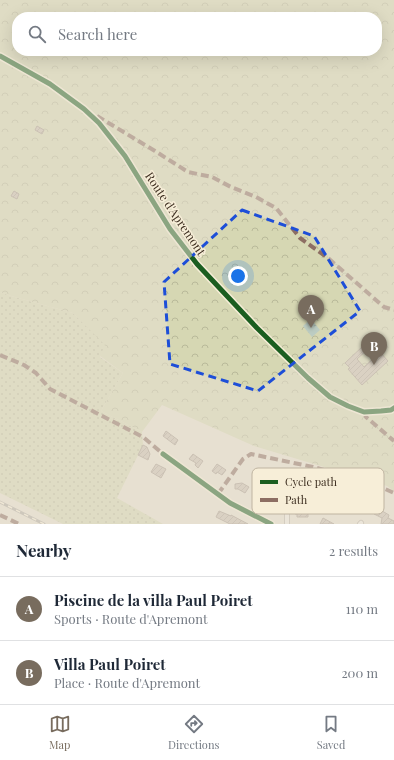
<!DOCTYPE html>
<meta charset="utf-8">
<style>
:root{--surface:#fff;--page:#f2f2f3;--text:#1f2937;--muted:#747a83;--line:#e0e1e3;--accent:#786c5e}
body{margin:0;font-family:"Playfair Display",serif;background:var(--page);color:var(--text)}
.you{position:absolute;left:238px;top:276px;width:14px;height:14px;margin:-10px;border:3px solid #fff;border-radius:50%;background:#1a73e8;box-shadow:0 0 0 6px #1a73e833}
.badge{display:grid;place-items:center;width:26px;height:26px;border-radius:50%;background:var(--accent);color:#fff;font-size:13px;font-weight:700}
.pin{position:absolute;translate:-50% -33px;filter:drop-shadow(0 1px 2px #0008)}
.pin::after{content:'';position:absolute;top:21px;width:14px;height:12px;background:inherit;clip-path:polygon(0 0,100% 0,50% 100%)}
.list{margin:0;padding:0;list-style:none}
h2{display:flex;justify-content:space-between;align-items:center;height:52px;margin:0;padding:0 16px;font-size:17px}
h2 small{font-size:13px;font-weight:400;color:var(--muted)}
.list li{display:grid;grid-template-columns:26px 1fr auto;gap:12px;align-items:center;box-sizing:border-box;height:64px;padding:0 16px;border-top:1px solid var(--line)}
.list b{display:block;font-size:15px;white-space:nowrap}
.list p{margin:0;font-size:13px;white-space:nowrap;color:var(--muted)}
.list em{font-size:13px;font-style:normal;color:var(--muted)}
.icon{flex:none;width:22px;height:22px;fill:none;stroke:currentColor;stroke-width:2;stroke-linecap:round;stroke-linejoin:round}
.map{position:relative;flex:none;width:394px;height:524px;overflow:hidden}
.search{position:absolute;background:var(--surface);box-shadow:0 4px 16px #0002;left:12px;right:12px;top:12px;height:44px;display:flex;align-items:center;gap:10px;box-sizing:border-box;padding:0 14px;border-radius:16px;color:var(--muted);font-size:15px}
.sheet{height:180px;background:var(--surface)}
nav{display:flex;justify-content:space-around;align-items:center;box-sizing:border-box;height:56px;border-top:1px solid var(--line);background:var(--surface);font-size:11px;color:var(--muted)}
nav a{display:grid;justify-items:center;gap:2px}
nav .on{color:var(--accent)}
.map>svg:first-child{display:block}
</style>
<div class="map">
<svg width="394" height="524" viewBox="0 0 394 524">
<defs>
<pattern id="grass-dots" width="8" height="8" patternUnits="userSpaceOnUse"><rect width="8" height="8" fill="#d6d7b3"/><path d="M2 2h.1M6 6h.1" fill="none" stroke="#b9b99a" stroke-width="1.8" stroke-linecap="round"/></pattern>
<pattern id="forest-crowns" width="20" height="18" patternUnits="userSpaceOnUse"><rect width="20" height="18" fill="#d6d7b3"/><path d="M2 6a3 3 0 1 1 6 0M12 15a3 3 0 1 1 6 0" fill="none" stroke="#b9b99a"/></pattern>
<pattern id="water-ripples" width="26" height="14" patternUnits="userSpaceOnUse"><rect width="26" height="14" fill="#bcccc2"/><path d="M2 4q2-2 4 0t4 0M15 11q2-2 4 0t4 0" fill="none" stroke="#a2b0a6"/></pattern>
<pattern id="building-hatch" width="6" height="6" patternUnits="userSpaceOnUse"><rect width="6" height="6" fill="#cbbfb2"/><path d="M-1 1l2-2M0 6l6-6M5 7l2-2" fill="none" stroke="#afa499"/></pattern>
</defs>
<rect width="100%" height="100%" fill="#e7e0d1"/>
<polygon fill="url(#grass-dots)" points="0,292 11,296 73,313 106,345 100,357 123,373 101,411 142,432 143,445 117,498 163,524 63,524 0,493"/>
<path fill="url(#forest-crowns)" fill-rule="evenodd" d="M0 0H394V491L387 486 254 446 162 405 142 432 101 411 123 373 100 356 105 345 73 313 11 296 0 292ZM17 17H377V51H17Z"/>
<polygon fill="url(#water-ripples)" points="311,319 320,330 312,337 303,326"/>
<g fill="url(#building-hatch)" stroke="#a89c90">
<polygon points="37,126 44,130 42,134 35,130"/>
<polygon points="14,191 19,194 17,199 11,196"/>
<polygon points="363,346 367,350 357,359 364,367 380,352 388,361 362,385 348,369 350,368 345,363"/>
<polygon points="166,431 178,440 175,445 163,436"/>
<polygon points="143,445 147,447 150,454 148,460 138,455"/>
<polygon points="193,454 203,461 198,468 195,465 196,463 189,459"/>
<polygon points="156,464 166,469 161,478 151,472"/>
<polygon points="217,464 226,470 222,475 217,472 216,474 212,471"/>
<polygon points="242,483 249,487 245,493 238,489 235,489 235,484"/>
<polygon points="377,508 389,515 388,518 394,521 394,524 381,524 382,518 374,514"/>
<polygon points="295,509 308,510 308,517 297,517 297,514 295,514"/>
<polygon points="219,511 231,516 231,515 248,524 230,524 216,517"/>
<polygon points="323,518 334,524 320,524"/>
</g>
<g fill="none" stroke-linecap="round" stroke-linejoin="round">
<defs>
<g id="minor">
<polyline points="0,56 50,84 84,109 99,123 125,156 170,229 197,264 257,328 308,378 330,397 348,406 364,412 381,411 391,410 394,408"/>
<polyline points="163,454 230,503 271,524"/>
<polyline points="287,524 287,494"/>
<polyline points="360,524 361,523"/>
</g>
</defs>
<use href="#minor" stroke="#ada599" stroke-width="6"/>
<use href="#minor" stroke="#efebe3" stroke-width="4.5"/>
<defs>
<polyline id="rail" points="0,502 44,524"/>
</defs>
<use href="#rail" stroke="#afaaa2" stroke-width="3"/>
<use href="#rail" stroke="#f7eed8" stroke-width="1.5" stroke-dasharray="4.5" stroke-linecap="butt"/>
<g stroke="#8d6e63" stroke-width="4" stroke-dasharray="8 4" stroke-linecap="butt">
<polyline points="97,116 155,151 188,172 212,177 231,187 256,197 276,208 300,238 328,258 384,307 394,310"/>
<polyline points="0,355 24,365 36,373 50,389 143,437 163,454"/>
<polyline points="364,412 366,417 394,441"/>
<polyline points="218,494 243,459 251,454 313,467 367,481 394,493"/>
<polyline points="0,515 19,524"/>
</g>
<defs>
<g id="cycleway">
<polyline points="0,56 50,84 84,109 99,123 125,156 170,229 197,264 257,328 308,378 330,397 348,406 364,412 381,411 391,410 394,408"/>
<polyline points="163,454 230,503 271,524"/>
</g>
</defs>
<use href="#cycleway" stroke="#f7eed8" stroke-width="8"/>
<use href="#cycleway" stroke="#1b5e20" stroke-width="5"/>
</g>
<path d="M0 0H394V524H0ZM242 210 314 236 360 311 258 391 170 364 164 282Z" fill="#e7e0d1" fill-opacity=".55" fill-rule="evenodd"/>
<path fill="none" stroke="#1d4ed8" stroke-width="3" stroke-dasharray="8 5" stroke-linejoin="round" d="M242 210 314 236 360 311 258 391 170 364 164 282Z"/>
<g text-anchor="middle" stroke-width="3" stroke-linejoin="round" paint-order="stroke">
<g font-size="12" fill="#3d2e20" stroke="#f7eed8">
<text transform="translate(175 214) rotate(56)" y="4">Route d'Apremont</text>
</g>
</g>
<rect x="252" y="468" width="132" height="46" rx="6" fill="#f7eed8" stroke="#bfb4a1" stroke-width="1"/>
<rect x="260" y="480" width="18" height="4" fill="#1b5e20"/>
<rect x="260" y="498" width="18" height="4" fill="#8d6e63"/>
<g font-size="11" fill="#3d2e20">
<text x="285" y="486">Cycle path</text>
<text x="285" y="504">Path</text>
</g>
</svg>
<div class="you"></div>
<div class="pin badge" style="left:311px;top:328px">A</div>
<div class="pin badge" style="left:374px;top:365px">B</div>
<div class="search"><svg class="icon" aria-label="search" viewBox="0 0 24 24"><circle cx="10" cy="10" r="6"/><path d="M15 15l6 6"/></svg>Search here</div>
</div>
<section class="sheet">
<h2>Nearby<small>2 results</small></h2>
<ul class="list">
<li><span class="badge">A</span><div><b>Piscine de la villa Paul Poiret</b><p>Sports · Route d'Apremont</p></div><em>110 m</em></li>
<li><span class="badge">B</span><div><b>Villa Paul Poiret</b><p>Place · Route d'Apremont</p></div><em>200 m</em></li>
</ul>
</section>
<nav>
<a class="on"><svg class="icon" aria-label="map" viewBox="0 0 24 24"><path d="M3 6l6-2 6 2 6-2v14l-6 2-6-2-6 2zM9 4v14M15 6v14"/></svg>Map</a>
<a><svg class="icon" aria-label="directions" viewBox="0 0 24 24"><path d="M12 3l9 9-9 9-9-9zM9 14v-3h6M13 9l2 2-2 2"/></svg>Directions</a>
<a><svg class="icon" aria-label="saved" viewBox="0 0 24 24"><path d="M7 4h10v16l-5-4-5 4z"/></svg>Saved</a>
</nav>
